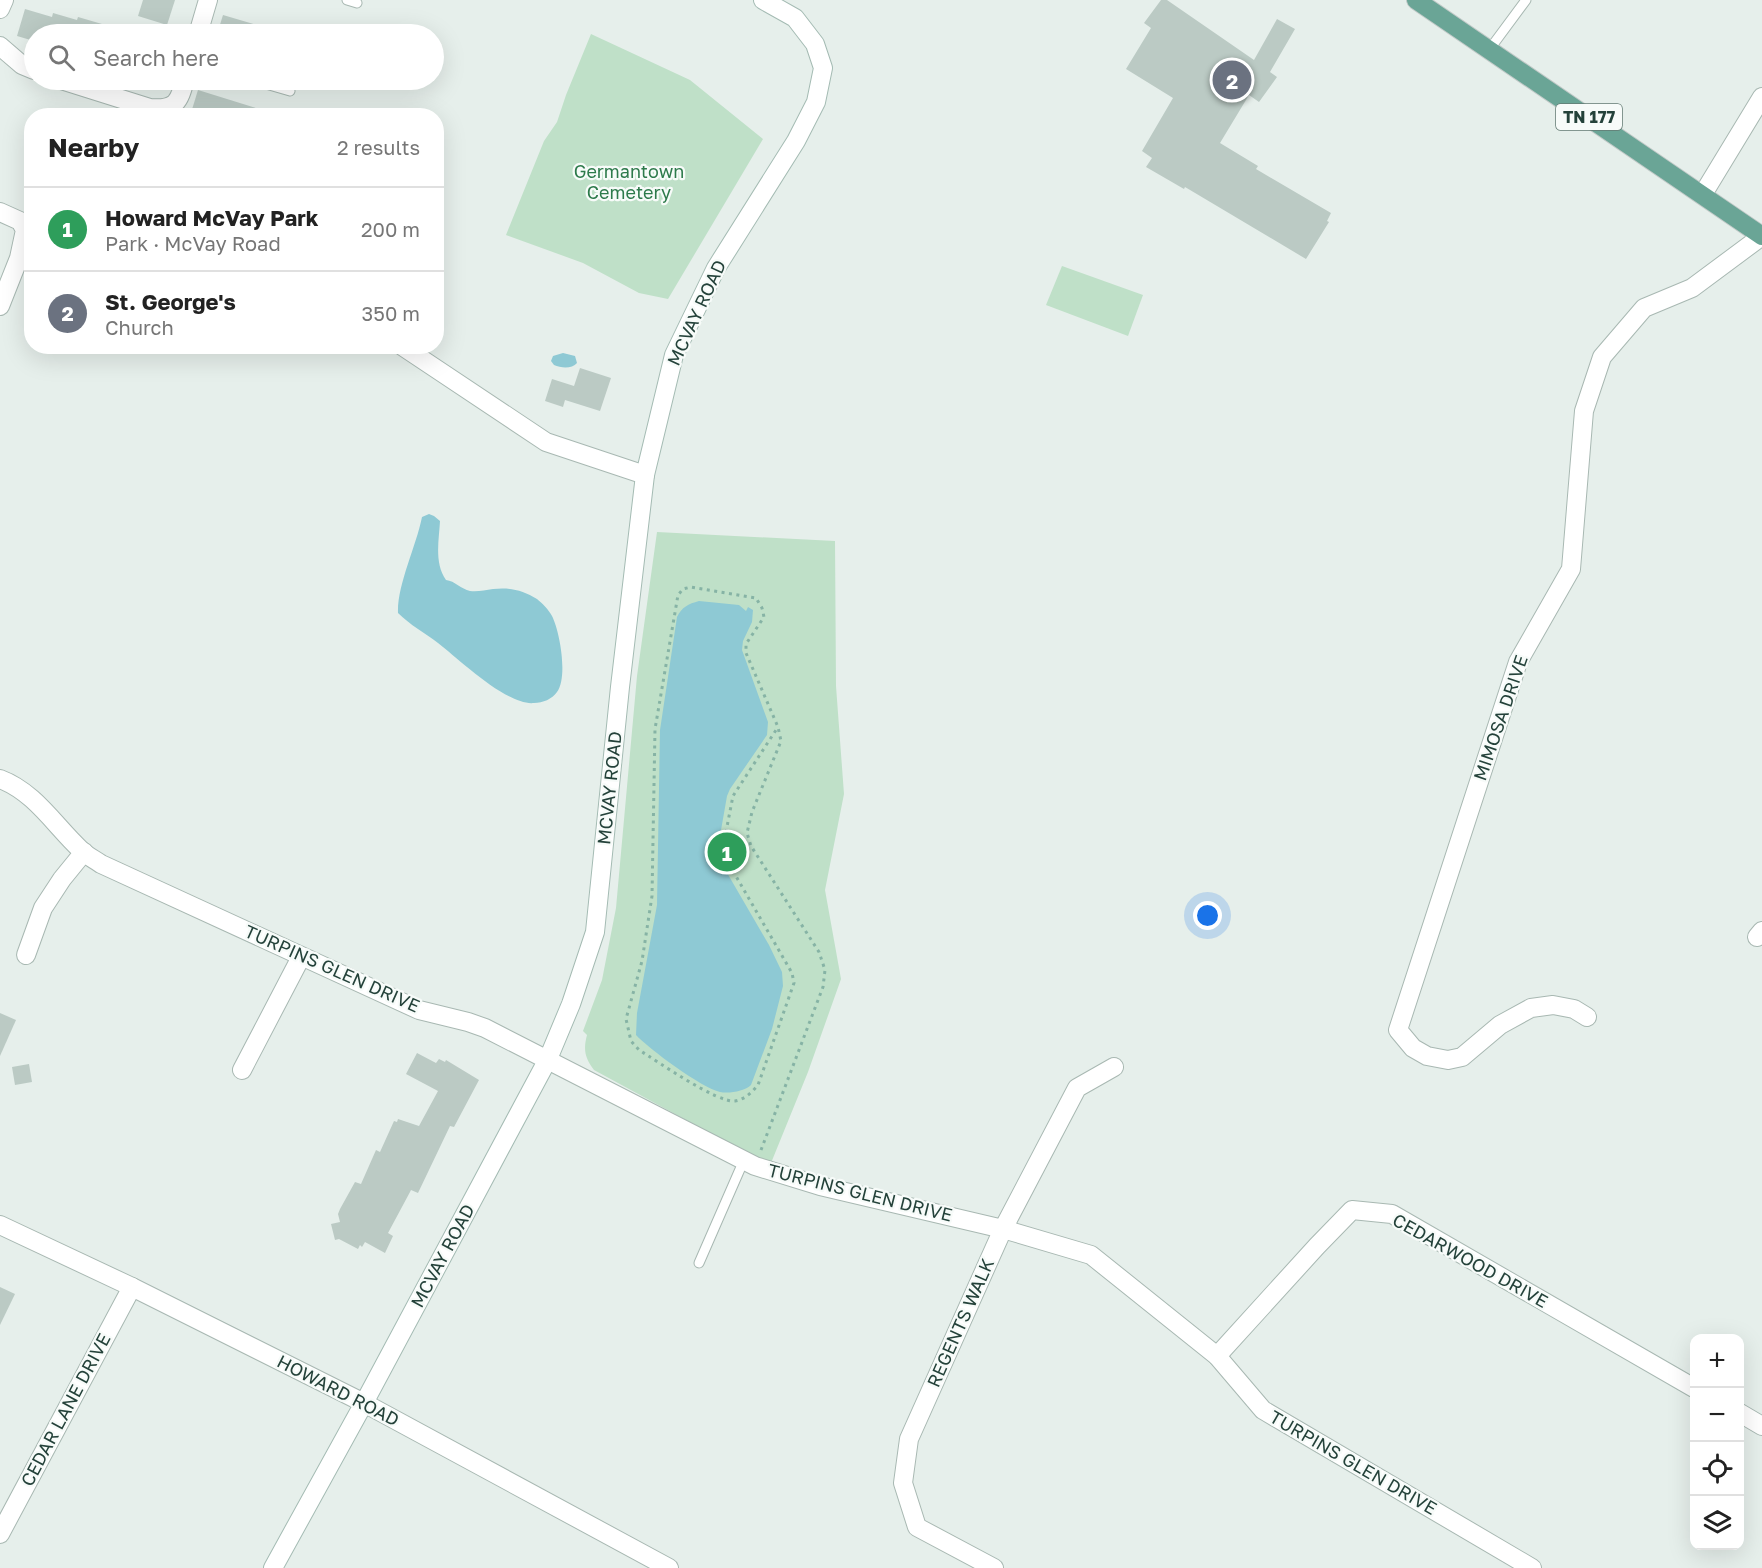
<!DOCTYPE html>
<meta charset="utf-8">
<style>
:root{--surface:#fff;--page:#f2f2f2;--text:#222;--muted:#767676;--line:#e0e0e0;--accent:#2563eb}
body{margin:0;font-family:"Golos Text",sans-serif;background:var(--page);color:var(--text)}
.controls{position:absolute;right:18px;bottom:18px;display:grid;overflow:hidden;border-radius:12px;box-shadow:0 6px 24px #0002}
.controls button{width:54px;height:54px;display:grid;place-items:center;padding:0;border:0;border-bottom:2px solid var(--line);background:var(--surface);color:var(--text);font:30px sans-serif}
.you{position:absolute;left:1208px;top:916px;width:21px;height:21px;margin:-15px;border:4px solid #fff;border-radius:50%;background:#1a73e8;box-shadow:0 0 0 9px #1a73e833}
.badge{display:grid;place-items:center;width:39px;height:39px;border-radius:50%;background:var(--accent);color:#fff;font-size:20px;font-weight:700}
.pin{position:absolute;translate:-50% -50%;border:3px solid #fff;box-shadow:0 2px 6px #0006}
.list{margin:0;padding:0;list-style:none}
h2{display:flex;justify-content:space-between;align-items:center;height:78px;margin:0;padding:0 24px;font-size:26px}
h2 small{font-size:20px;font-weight:400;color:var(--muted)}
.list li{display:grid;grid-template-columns:39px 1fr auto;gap:18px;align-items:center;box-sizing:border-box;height:84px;padding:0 24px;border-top:2px solid var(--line)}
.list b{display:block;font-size:22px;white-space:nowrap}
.list p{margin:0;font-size:20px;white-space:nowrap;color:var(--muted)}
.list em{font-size:20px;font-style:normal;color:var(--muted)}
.icon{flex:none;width:33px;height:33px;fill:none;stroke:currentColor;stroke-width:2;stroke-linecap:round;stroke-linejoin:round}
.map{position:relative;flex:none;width:1762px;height:1568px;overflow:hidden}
.search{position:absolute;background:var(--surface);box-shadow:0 6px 24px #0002;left:24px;top:24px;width:420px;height:66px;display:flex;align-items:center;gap:15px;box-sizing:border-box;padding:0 21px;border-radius:33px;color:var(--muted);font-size:22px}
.panel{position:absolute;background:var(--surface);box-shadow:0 6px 24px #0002;left:24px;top:108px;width:420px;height:246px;border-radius:24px}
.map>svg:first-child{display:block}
</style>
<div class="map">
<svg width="1762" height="1568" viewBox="0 0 1762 1568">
<rect width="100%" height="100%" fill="#e6efeb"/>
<g fill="#bfe0c8">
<polygon points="591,34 690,80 763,139 668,299 639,293 583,263 506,235 544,141 557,122 566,95"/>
<polygon points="1062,266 1143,295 1128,336 1046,305"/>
<path d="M657 532 835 541 836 686 844 794 825 890 841 979 808 1072 771 1163 745 1152 594 1070C585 1058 583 1050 587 1035L583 1031 602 980 616 908 637 676Z"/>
</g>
<g fill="#8ec9d4">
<path d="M563 353 575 356 577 363C572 369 561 368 554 365L551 361 553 356Z"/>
<path d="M429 514 434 516 440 521C439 540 434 563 446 580 455 581 461 589 470 591 478 592 485 590 493 589 509 587 523 590 537 599 542 603 549 610 552 616 560 632 568 677 557 692 552 699 543 703 534 703 507 706 459 659 438 643 425 633 410 625 398 613 397 585 416 547 422 517Z"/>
<path d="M699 601 739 605 746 611 748 607 753 610 752 622 743 641 742 650 768 722 767 735 730 789 727 796 717 853 719 859 769 945 782 972 783 986 772 1029 751 1085C745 1091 729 1094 720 1092 702 1088 649 1049 636 1035L637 1013 657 905 660 730 677 617C682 607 688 604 699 601Z"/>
</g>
<g fill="#bbcac4">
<polygon points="143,0 175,0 167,25 138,16"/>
<polygon points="1161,0 1167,0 1254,60 1277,19 1295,29 1270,72 1277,77 1259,102 1249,95 1220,143 1258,166 1256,169 1331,213 1327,221 1329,222 1306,259 1185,187 1184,189 1146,167 1152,158 1142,151 1173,98 1126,69 1151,28 1144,23"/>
<polygon points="25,9 52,17 53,13 77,20 78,17 126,31 125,34 34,34 34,41 17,36"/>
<polygon points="223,15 277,31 277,34 217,34"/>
<polygon points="198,90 272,113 271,116 190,116"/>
<polygon points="580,368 611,378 600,411 565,400 563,407 545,401 552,379 574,386"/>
<polygon points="0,1013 16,1020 0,1056"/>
<polygon points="417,1053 436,1063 439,1059 445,1062 446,1060 479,1080 454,1127 450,1126 418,1193 411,1190 410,1192 388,1233 393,1236 385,1253 365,1242 362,1247 360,1245 358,1249 339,1239 335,1240 331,1224 340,1222 338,1214 340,1209 355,1182 361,1184 376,1150 380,1152 394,1121 397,1122 398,1119 419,1126 438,1091 406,1074"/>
<polygon points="29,1064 32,1082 15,1085 12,1067"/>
<polygon points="0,1287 15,1294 0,1325"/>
</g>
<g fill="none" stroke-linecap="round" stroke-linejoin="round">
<defs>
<g id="lane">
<polyline points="347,0 357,3"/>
<polyline points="1489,50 1526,0"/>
<polyline points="252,80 290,91"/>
<polyline points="699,1263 744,1160"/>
</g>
<g id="street">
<polyline points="0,9 4,0"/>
<polyline points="198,34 208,0"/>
<polyline points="0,46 22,65 34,70"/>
<path d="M61 80 150 108C176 110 179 102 185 80"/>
<polyline points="1703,194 1762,97"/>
<polyline points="0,212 20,221 25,230 19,258 0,306"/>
<polyline points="402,346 546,442 645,475"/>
<path d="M0 779C35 792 55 826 81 850 87 856 94 859 101 864L419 1010 468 1022 485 1028 755 1166 820 1186 1003 1229 1091 1255 1217 1356 1263 1410 1532 1568"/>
<polyline points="1757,937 1762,931"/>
<polyline points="26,955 43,908 62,879 84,852"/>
<polyline points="1587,1017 1574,1009 1553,1005 1531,1008 1500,1025 1462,1057 1448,1060 1427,1056 1413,1048 1398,1030 1518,662 1571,569 1584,411 1602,357 1644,308 1692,288 1762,236"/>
<polyline points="242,1070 301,957"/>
<polyline points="0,1225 132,1287 364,1403 669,1568"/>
<polyline points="1217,1356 1317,1246 1352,1210 1392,1214 1694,1388"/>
<polyline points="1740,1413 1762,1426"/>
<polyline points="0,1534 132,1287"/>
<polyline points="994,1568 917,1527 903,1483 909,1439 1003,1229 1077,1088 1114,1067"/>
</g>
<polyline id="secondary" points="273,1568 364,1403 548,1059 571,1004 595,932 620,687 645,475 674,355 716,268 796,141 816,102 823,68 815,44 795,18 763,0"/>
<polyline id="primary" points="1416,0 1762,236"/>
</defs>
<use href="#lane" stroke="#a8b8b2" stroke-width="11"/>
<use href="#street" stroke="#a8b8b2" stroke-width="20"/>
<use href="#secondary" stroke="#a4bbb3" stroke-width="20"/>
<use href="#primary" stroke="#c2cac8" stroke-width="20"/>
<path stroke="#86b3a5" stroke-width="3" stroke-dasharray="3 4.5" stroke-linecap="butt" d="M761 1150 823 987 825 970 819 952 751 846 747 833 752 812 781 741 778 727 746 653V644L764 617 762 608 756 598 691 587 683 589 678 595 655 729 652 896 642 961 626 1019 631 1041 639 1050C657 1061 717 1103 735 1101 746 1099 752 1092 758 1085L794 983 792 973 722 852 733 796 778 727"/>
<use href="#lane" stroke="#fff" stroke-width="9"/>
<use href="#street" stroke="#fff" stroke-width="18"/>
<use href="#secondary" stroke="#fff" stroke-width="18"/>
<use href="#primary" stroke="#6aa596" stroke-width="18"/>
</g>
<g text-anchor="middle" stroke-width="4.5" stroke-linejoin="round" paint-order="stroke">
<rect fill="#f7fbf9" stroke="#637a73" stroke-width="1.5" x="1556" y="104" width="66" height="26" rx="4.5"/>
<g font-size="16" font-weight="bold" fill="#24423a">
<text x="1589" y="123">TN 177</text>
</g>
<g font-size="18" fill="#2d7a4b" stroke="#f7fbf9">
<text x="629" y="178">Germantown<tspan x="629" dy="21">Cemetery</tspan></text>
</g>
<g font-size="18" fill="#24423a" stroke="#f7fbf9">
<text transform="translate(697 313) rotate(-65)" y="6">MCVAY ROAD</text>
<text transform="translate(1501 718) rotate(-71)" y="6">MIMOSA DRIVE</text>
<text transform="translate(610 788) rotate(-84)" y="6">MCVAY ROAD</text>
<text transform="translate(332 969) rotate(24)" y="6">TURPINS GLEN DRIVE</text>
<text transform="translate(860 1193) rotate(14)" y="6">TURPINS GLEN DRIVE</text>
<text transform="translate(443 1256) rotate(-62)" y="6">MCVAY ROAD</text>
<text transform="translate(1470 1261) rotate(29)" y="6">CEDARWOOD DRIVE</text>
<text transform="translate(961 1323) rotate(-66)" y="6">REGENTS WALK</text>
<text transform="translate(338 1391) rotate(27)" y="6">HOWARD ROAD</text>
<text transform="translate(66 1410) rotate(-62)" y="6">CEDAR LANE DRIVE</text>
<text transform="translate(1353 1463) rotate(30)" y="6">TURPINS GLEN DRIVE</text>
</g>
</g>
</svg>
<div class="controls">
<button>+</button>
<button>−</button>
<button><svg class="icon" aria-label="locate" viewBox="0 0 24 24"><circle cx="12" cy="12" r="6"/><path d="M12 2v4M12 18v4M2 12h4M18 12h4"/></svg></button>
<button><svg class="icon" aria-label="layers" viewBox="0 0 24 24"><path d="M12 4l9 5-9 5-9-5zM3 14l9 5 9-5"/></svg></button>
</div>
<div class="you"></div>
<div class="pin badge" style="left:727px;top:852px;background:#2e9e5b">1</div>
<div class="pin badge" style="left:1232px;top:80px;background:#6b7280">2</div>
<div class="search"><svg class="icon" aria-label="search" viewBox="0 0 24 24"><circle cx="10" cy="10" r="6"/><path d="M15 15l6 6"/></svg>Search here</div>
<section class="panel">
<h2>Nearby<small>2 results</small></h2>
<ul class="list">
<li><span class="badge" style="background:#2e9e5b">1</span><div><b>Howard McVay Park</b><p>Park · McVay Road</p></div><em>200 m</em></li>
<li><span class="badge" style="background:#6b7280">2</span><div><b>St. George's</b><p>Church</p></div><em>350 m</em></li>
</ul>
</section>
</div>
